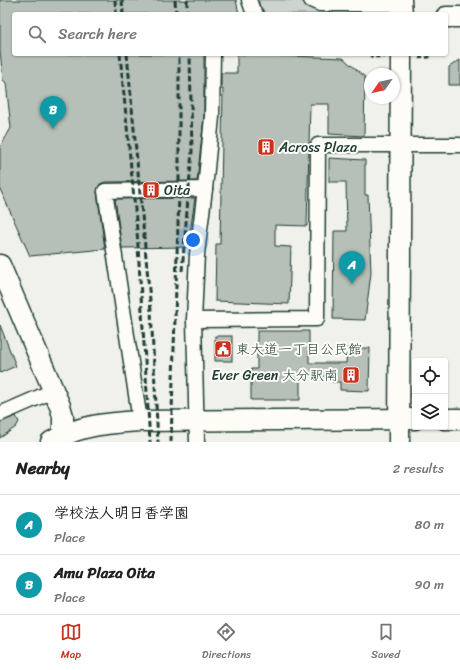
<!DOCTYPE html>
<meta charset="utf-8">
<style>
:root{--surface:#fff;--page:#f2f2f2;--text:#222;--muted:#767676;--line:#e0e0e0;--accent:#c8321e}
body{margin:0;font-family:Sriracha,"Klee One",sans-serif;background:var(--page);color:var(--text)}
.controls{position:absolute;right:12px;bottom:12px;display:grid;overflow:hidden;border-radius:4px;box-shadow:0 1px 3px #0004}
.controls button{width:36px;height:36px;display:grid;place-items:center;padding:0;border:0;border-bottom:1px solid var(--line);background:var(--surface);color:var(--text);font:20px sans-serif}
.compass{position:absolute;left:364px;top:68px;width:36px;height:36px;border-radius:50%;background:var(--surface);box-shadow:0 1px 3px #0004;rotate:236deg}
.you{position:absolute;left:193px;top:240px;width:14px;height:14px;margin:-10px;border:3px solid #fff;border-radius:50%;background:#1a73e8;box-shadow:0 0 0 6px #1a73e833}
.badge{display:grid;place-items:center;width:26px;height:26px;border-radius:50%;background:var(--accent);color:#fff;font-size:13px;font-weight:700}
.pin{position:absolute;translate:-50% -33px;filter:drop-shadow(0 1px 2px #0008)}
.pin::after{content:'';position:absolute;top:21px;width:14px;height:12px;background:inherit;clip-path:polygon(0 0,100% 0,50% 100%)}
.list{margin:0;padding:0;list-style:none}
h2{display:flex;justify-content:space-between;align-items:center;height:52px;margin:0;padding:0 16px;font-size:17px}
h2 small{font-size:13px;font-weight:400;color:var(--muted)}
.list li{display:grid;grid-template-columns:26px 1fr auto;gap:12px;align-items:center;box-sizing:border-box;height:60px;padding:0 16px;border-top:1px solid var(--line)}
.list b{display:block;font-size:15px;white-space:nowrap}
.list p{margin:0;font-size:13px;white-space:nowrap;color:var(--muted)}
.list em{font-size:13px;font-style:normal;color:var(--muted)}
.icon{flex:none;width:22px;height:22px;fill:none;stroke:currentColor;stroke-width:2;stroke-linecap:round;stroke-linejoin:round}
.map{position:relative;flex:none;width:460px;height:442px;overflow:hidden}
.search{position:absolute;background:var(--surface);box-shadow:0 1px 3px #0004;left:12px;right:12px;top:12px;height:44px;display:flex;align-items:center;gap:10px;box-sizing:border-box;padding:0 14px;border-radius:4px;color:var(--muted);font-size:15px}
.sheet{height:172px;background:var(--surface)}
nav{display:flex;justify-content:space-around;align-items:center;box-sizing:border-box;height:56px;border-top:1px solid var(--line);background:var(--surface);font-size:11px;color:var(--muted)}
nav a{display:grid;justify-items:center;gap:2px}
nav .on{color:var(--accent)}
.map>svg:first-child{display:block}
</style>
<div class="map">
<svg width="460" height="442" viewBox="0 0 460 442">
<rect width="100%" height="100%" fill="#f0f1eb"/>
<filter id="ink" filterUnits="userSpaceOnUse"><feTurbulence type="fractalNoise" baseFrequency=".025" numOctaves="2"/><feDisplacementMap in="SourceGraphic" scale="8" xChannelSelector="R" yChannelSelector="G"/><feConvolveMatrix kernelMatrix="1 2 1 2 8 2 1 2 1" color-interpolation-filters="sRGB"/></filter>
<g filter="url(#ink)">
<polygon fill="#cdd3cd" stroke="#768880" points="259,0 300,0 314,9 322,11 367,12 367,14 267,14 260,8"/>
<g fill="#b6bfb8" stroke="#1f3d34">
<polygon points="0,0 236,0 239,14 14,14 14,54 204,54 204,117 197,181 105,182 100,184 97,192 105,249 30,256 0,189 0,147 11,128 6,83 3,80 0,51"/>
<polygon points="237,54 343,58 365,77 364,136 329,134 329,104 310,104 307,226 275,225 275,246 291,247 289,304 215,301 216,244 220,244 223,89 221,89 221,73 237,73"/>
<polygon points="460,60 460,85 449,85 449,67"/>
<polygon points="329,158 365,160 365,195 368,195 371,273 365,320 333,319 334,231 347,231 346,182 329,182"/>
<polygon points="195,198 188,247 122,248 115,199"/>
<polygon points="0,325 16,366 0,373"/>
<polygon points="257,331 309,331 309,363 346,363 347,348 370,348 369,391 340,390 340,382 332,382 332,376 300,376 300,400 251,400 251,369 257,369"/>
<rect x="215" y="336" width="17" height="25"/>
<polygon points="16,416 19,422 16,427 0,438 0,422"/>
</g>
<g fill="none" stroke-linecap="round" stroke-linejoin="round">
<defs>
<g id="street">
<polyline points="249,0 253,11 256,14"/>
<polyline points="311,0 320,4 401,4"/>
<polyline points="194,320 317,319 318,145 460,145"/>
<polyline points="0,414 53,391"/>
<polyline points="140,421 105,191 205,189"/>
<polyline points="197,442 194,320 197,254 205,189 212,117 213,54"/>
</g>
<g id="secondary">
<polyline points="401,0 402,14"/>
<polyline points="446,17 460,17"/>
<polyline points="0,265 60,406 63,416 63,435"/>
<polyline points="445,419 460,419"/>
<path d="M51 442C78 425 109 423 140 421L415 419"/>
<polyline points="399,442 401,54"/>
</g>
</defs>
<use href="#street" stroke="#1f3d34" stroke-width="17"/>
<use href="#secondary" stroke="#1f3d34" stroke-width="23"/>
<g stroke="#1f3d34" stroke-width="2.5" stroke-dasharray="4 3" stroke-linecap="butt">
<polyline points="370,54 372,57 385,57"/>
<polyline points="419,58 431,57 431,54"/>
</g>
<use href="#street" stroke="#fdfcf7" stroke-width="14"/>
<use href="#secondary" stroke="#fdfcf7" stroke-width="20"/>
<g stroke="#1f3d34" stroke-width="3" stroke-dasharray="6 3" stroke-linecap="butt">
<polyline points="115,0 116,14"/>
<polyline points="122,0 123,14"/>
<polyline points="175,0 176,14"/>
<polyline points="187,0 187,14"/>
<polyline points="120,54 137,230 150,442"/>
<polyline points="127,54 151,311 158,442"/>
<polyline points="182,271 192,151 190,54"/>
<polyline points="171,442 179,193 179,54"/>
</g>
</g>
</g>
<defs>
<symbol id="building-square" viewBox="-11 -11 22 22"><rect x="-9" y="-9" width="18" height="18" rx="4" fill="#c8321e" stroke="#fdfcf7"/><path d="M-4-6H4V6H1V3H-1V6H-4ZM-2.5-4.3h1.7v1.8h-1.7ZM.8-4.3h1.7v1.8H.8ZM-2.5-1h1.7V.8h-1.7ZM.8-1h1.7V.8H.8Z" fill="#fff"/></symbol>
<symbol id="civic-square" viewBox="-11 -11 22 22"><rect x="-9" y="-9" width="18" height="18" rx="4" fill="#c8321e" stroke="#fdfcf7"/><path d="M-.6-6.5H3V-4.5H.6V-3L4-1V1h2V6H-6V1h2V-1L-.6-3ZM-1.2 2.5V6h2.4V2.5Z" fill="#fff"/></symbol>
</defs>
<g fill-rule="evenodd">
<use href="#building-square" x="256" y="137" width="20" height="20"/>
<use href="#building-square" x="141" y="180" width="20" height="20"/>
<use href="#civic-square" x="213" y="339" width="20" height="20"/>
<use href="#building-square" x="341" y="365" width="20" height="20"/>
</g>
<g text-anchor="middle" stroke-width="4" stroke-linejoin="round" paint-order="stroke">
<g font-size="14" fill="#1f3d34" stroke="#fdfcf7" text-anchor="start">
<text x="279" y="152">Across Plaza</text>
<text x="164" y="195">Oita</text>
<text x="236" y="354">東大道一丁目公民館</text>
<text x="338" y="380" text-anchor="end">Ever Green 大分駅南</text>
</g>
</g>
</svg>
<div class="controls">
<button><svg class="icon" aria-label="locate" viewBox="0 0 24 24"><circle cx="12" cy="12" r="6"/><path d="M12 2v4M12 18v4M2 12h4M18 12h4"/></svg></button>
<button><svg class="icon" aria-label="layers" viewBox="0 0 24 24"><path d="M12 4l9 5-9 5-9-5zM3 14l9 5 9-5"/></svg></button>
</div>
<svg class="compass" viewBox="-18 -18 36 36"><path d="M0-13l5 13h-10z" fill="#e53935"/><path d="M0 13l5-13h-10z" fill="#767676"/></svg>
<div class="you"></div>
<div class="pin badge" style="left:352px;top:284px;background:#0f9aa8">A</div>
<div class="pin badge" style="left:53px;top:129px;background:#0f9aa8">B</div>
<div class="search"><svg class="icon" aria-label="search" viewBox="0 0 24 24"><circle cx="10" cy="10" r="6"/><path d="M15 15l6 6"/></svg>Search here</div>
</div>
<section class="sheet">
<h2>Nearby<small>2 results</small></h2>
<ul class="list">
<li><span class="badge" style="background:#0f9aa8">A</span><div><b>学校法人明日香学園</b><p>Place</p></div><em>80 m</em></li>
<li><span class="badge" style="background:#0f9aa8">B</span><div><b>Amu Plaza Oita</b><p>Place</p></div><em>90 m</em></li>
</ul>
</section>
<nav>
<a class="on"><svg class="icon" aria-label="map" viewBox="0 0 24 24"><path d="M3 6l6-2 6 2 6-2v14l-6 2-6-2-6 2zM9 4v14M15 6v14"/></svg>Map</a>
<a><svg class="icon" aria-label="directions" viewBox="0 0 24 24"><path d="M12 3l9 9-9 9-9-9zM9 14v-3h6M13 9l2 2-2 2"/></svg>Directions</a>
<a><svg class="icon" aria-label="saved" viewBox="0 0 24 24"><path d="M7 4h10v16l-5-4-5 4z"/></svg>Saved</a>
</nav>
